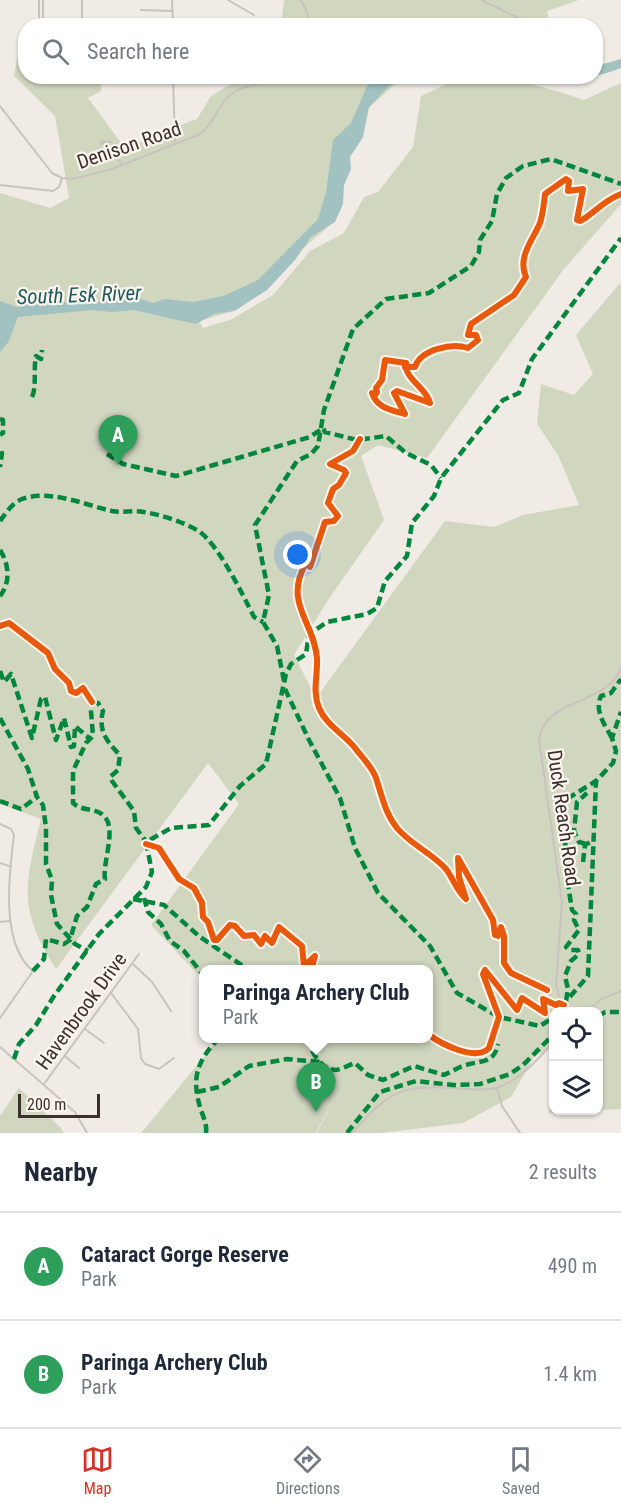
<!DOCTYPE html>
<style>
:root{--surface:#fff;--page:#f6f6f7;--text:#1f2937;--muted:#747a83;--line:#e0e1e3;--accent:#d93025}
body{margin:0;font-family:"Roboto Condensed",sans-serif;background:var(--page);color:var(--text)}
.controls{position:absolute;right:18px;bottom:18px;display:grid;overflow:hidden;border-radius:12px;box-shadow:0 2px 4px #0004}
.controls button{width:54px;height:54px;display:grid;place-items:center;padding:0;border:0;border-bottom:2px solid var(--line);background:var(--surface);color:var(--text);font:30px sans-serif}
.scale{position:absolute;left:18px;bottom:15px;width:82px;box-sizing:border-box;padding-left:6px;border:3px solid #3b302b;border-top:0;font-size:16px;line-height:21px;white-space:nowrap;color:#3b302b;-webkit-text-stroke:4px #fbf5ee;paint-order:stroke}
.you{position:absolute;left:298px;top:555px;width:21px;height:21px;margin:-15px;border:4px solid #fff;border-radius:50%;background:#1a73e8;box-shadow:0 0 0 9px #1a73e833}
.badge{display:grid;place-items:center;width:39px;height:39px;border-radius:50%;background:var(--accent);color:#fff;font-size:20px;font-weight:700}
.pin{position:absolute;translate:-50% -50px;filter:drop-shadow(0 2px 3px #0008)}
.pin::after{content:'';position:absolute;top:32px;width:21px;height:18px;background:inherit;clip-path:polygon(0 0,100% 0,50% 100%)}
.popup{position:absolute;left:199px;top:965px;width:234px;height:78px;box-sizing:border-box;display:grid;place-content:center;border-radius:12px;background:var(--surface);filter:drop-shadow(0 2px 4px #0005);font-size:20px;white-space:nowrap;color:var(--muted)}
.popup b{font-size:22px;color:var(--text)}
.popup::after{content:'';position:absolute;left:50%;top:100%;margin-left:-12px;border:12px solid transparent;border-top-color:var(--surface)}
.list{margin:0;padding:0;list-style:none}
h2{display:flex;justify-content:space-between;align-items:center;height:78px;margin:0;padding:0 24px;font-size:26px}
h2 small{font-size:20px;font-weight:400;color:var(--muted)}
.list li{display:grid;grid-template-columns:39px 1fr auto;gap:18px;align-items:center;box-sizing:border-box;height:108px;padding:0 24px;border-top:2px solid var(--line)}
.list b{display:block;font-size:22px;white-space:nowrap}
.list p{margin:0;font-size:20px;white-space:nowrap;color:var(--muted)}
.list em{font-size:20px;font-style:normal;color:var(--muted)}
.icon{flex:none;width:33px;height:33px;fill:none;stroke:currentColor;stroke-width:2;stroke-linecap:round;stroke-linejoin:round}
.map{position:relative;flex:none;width:621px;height:1133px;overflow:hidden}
.search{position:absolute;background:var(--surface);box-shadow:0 2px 4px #0004;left:18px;right:18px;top:18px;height:66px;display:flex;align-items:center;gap:15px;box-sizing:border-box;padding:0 21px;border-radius:24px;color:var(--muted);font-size:22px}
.sheet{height:294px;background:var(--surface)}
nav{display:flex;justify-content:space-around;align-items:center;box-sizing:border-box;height:84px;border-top:2px solid var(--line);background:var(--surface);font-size:16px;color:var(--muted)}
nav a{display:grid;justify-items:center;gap:3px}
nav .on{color:var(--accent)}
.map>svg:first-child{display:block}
</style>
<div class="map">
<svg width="621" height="1133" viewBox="0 0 621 1133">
<rect width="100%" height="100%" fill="#f0ebe5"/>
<g fill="#d1d6bf">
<polygon points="284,0 579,0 547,11 550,25 281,26"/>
<path d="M22 35 25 36 26 76 101 77V91L88 98 122 144 170 139V129L197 119 211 96 243 77H403L351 124 326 229 311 241 258 294 237 310 199 321 203 328 230 320 273 295 310 251 344 233 364 197 378 192 413 147 421 96C435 90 450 81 465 77 490 70 558 91 584 100L621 83V204L564 269 427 458 378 445 361 456 384 520 328 600 294 655 316 698 445 521 494 527 523 515 579 505 558 455 537 424 541 384 574 395 593 374 576 335 621 282V1109L549 1113 553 1084 554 1110H598V1012H554L553 1047 534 1057 511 1097 463 1123 382 1133H317L338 1091 316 1133H141L219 1039 428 1038V970H204L203 980 151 925 239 804 208 763 56 969C18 909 24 885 41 819L0 804V193L50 208 69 198 55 116 14 76Z"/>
<polygon points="19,1088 61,1128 64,1133 0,1133 0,1116"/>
</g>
<g fill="#a1c2c1">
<path d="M621 59V68C601 76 583 79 562 77L596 76V66Z"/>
<polygon points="379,77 408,77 389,86 369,107 363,137 350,157 351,169 344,185 343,204 335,222 311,237 295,260 267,290 234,311 214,314 196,324 133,310 112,312 92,310 18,317 9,341 0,352 0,301 17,307 34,302 92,302 137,298 153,303 165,299 193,302 223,296 258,280 318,219 326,192 333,140 351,123 367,86"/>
</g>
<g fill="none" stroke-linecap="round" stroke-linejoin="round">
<g stroke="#c9c3be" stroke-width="2">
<polyline points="39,0 39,26"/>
<polyline points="43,0 43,26"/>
<polyline points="82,0 82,26"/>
<polyline points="172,0 173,26"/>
<polyline points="228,0 254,15"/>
<polyline points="301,0 308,14 305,26"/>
<polyline points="482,0 516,17 547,26"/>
<polyline points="141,10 172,11"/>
<polyline points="173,76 175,143"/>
<path d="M0 106 52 173 62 178 72 179 109 170 198 135C215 125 216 106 231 94 243 84 262 87 275 76"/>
<polyline points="101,142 122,164"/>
<polyline points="101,142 111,142"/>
<polyline points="0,185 53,191 59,187 62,178"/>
<path d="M0 824 11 829 14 835C9 875 0 944 33 971L0 1018"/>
<polyline points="0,863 9,866"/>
<polyline points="0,922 9,921"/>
<polyline points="133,964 152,982 171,1011"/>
<polyline points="111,993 138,1029 141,1058 145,1064 159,1069 174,1058"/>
<path d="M569 1012 560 999 556 985 562 902 539 739C547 696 605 707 621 668"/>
<polyline points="586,1012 601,999 621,991"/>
<polyline points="85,1029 104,1043"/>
<polyline points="0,1047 75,1112 87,1133"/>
<polyline points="65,1056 79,1068"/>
<polyline points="44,1084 139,954"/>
<polyline points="497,1088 502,1106 520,1133"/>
<path d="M352 1133C389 1091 400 1085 455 1088 469 1089 483 1091 496 1088 520 1081 537 1059 554 1042"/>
</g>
<g stroke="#00873e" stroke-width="4.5" stroke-dasharray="9 4.5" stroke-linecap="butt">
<path d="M32 397C37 386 33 371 36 356L41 359 42 350"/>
<polyline points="0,419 3,420 3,433 0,435"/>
<polyline points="0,454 2,453 0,467"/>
<polyline points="107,454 123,464 176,476 310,437 323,428 325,432 357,440 386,436 406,453 431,465 441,478"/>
<path d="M0 521C6 513 12 503 22 499 51 489 85 505 112 511 122 513 134 510 144 512 162 515 184 522 200 532 219 546 243 595 254 617L263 622"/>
<path d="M0 550C9 564 11 582 0 596"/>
<polyline points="0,671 4,682 11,674 32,738 41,699 45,697 56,740 64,718 71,747 74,746 75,726 90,739"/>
<polyline points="284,681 277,646 263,622 269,595 255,525 297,461 311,454 318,446 324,410 353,329 386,299 429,293 471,266 479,252 480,240 492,221 497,194 506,178 523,166 551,159 621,184"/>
<polyline points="285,689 309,740 340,798 355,848 378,893 430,946 457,993 499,1017 540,1026 554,1017"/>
<path d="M92 702 98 703 103 711C98 730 106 741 120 755L118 770 110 777 112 781 134 811 136 828 150 847"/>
<polyline points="0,718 28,769 37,797 43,805 46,828 46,864 52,880 51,895 57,924 75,944 88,951"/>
<path d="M612 738C605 725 594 711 601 696L611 693 621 679"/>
<polyline points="0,801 21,809 37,797"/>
<polyline points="586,844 579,842 574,831 577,802 587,793"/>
<polyline points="583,862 585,845 592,841"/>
<polyline points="144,898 148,912 161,924 170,941 184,951 204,976"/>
<polyline points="133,899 164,905 200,937 249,970"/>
<path d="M33 971 44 959 46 939 64 944 70 940 77 916 87 907 96 884 105 879C102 863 118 827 103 815 94 807 83 812 73 803V771L86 743 93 736 90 699"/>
<polyline points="566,1001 568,989 565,976 571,961 579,954 578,950 570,950 566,947 579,930 574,920 576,914 572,910 566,872 569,855 560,829 565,800 596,781"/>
<polyline points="561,1007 588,976 596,781 613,763 616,751 612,738 621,712"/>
<polyline points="598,1017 605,1012 621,1012"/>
<path d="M308 1038C310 1051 321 1070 336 1070 342 1069 349 1065 355 1063L368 1075 383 1080 414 1066 444 1075C451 1072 458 1067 466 1065 482 1060 494 1064 498 1044"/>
<polyline points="14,1059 19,1044 36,1025 54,996 99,934 146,887 152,872 146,842 171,828 209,825 240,786 266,764 286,674 291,664 306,654 309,634 327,622 367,614 377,608 385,581 407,556 412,523 434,496 441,478 503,400 519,393 532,359 621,238"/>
<polyline points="197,1092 219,1087 249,1066 287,1059 321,1062"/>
<path d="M206 1133C207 1124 204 1119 201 1110 191 1079 196 1062 219 1038"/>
<polyline points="347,1133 380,1092 416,1081 453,1085 480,1084 510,1074 523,1065 554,1034"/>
</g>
<defs>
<g id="cycleway">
<path d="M385 360 406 363C404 379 426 387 430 403L397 391 394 393 405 414C391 410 377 408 372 393L375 395 377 392 376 388 382 380Z"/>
<path d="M405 367H415C421 349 452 343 468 348L478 340 476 335H468L471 324 514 295 526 277C517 257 533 240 540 223 543 214 544 204 545 194L566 179 569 181 568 191 583 189 577 220 580 221C593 215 602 201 621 194"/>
<path d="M360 439 353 451 330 464 344 470 346 473 339 485 333 489 328 503 338 516 334 521 325 522 310 567 306 563C283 603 314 621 317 658 318 675 312 691 319 708 326 725 344 734 355 748 361 756 373 768 376 778 382 796 385 813 397 828 410 844 433 854 446 869 454 880 456 890 466 899L459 877 458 858 493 920 495 935 498 936 501 927 504 936V963L511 973 547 990"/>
<polyline points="0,626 9,623 48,653 55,669 69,683 71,691 76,693 83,688 92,702"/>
<polyline points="146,844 159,848 179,879 194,888 202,903 203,917 208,922 214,940 217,940 230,925 235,926 244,936 254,935 261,944 265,936 272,943 279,927 302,946 304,966 315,956 311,970"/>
<path d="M428 1034C441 1044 476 1062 489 1048L499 1017 483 974 485 970 517 1010 522 998 545 1013 543 999 556 1005 559 1003 564 1005"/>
</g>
</defs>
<use href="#cycleway" stroke="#fbf5ee" stroke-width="10"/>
<use href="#cycleway" stroke="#e8590c" stroke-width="6"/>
</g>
<g text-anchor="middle" stroke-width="4.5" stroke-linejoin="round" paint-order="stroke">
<g font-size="20" fill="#3b302b" stroke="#fbf5ee">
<text transform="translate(129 145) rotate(-19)" y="7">Denison Road</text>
<text transform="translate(564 818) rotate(82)" y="7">Duck Reach Road</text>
<text transform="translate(81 1011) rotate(-54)" y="7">Havenbrook Drive</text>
</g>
<g font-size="21" font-style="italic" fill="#1f5a5e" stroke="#fbf5ee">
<text transform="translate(79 295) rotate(-2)" y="7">South Esk River</text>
</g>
</g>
</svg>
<div class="controls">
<button><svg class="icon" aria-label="locate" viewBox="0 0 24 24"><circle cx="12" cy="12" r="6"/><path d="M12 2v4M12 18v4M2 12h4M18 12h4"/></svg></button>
<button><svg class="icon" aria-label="layers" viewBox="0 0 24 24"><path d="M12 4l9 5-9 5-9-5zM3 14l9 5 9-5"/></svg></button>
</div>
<div class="scale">200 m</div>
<div class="you"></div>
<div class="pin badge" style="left:118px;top:465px;background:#2e9e5b">A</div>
<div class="pin badge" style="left:316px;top:1112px;background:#2e9e5b">B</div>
<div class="popup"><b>Paringa Archery Club</b>Park</div>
<div class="search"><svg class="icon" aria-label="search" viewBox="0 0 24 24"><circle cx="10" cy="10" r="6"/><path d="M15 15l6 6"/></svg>Search here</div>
</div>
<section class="sheet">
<h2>Nearby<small>2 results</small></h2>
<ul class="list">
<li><span class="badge" style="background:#2e9e5b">A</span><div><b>Cataract Gorge Reserve</b><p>Park</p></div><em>490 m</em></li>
<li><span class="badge" style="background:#2e9e5b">B</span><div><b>Paringa Archery Club</b><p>Park</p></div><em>1.4 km</em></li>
</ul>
</section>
<nav>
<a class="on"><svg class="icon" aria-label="map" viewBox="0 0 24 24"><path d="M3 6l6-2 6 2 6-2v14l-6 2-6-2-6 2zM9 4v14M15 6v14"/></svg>Map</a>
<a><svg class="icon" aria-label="directions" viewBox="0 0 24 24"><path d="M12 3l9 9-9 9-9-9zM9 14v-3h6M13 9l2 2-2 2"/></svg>Directions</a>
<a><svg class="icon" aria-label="saved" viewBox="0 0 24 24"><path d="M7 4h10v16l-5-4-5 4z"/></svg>Saved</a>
</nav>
